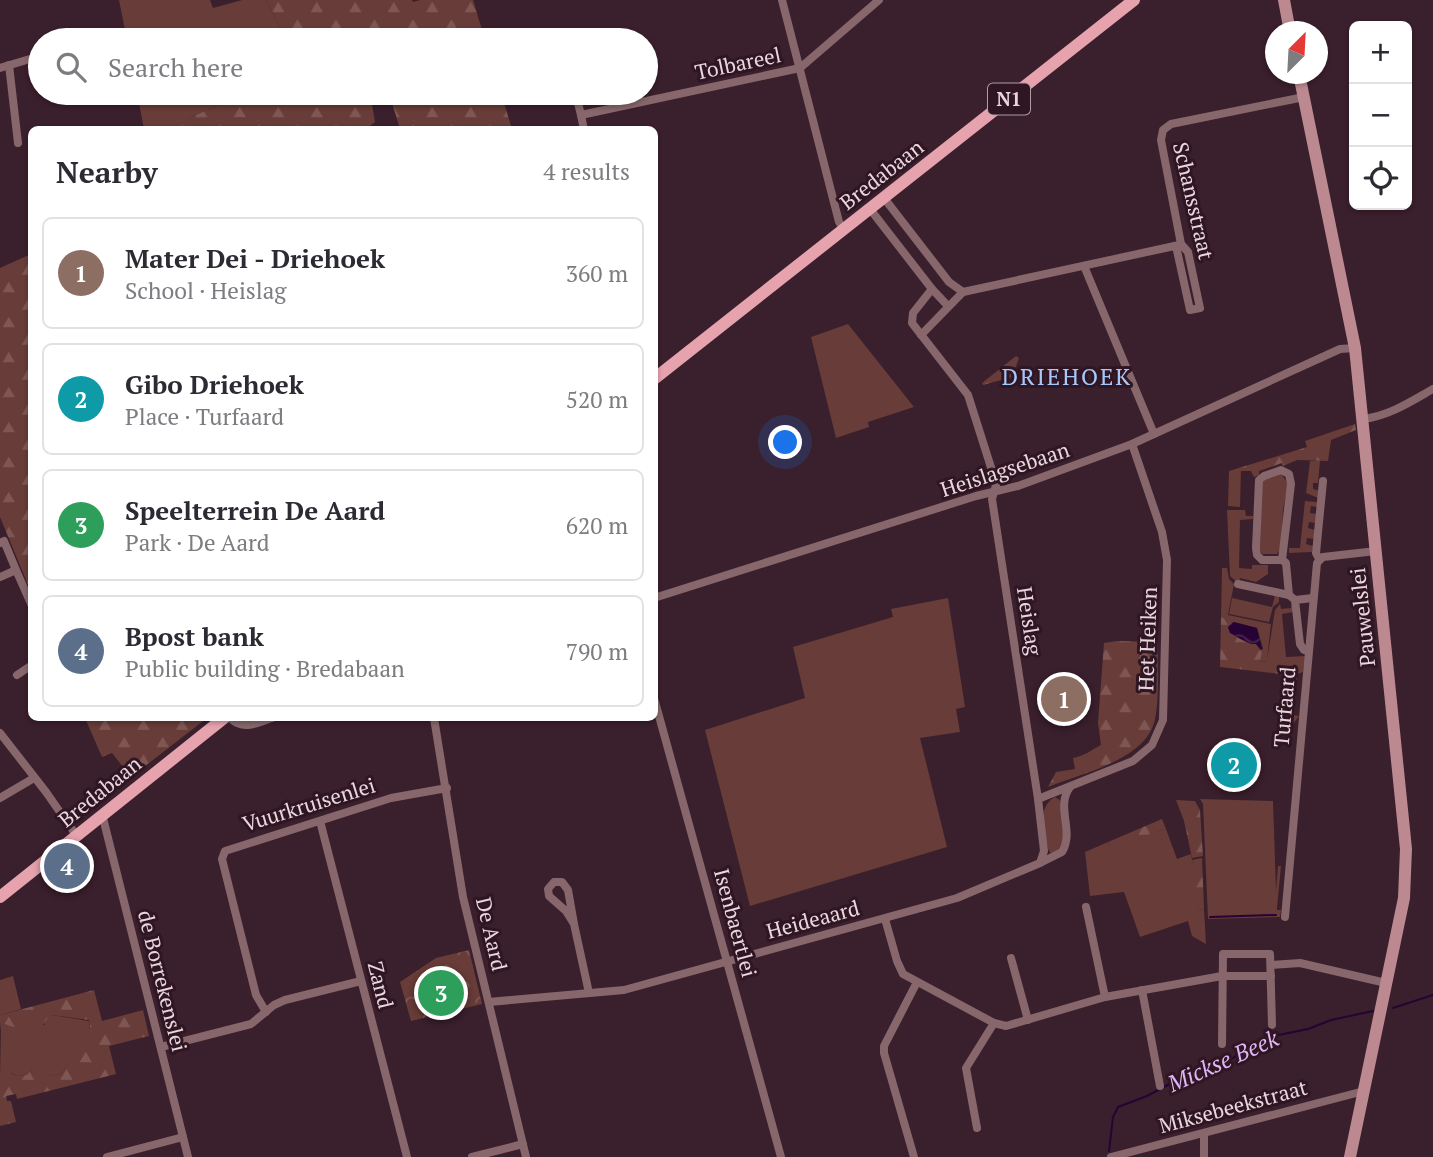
<!DOCTYPE html>
<meta charset="utf-8">
<style>
:root{--surface:#fff;--page:#f7f7f7;--text:#2b2b33;--muted:#7c7c81;--line:#e1e1e2;--accent:#576b8d}
body{margin:0;font-family:"PT Serif",serif;background:var(--page);color:var(--text)}
.controls{position:absolute;right:21px;top:21px;display:grid;overflow:hidden;border-radius:10px;box-shadow:0 2px 5px #0004}
.controls button{width:63px;height:63px;display:grid;place-items:center;padding:0;border:0;border-bottom:2px solid var(--line);background:var(--surface);color:var(--text);font:35px sans-serif}
.compass{position:absolute;left:1265px;top:21px;width:63px;height:63px;border-radius:50%;background:var(--surface);box-shadow:0 2px 5px #0004;rotate:24deg}
.you{position:absolute;left:786px;top:443px;width:24px;height:24px;margin:-18px;border:5px solid #fff;border-radius:50%;background:#1a73e8;box-shadow:0 0 0 10px #1a73e833}
.badge{display:grid;place-items:center;width:46px;height:46px;border-radius:50%;background:var(--accent);color:#fff;font-size:23px;font-weight:700}
.pin{position:absolute;translate:-50% -50%;border:4px solid #fff;box-shadow:0 2px 7px #0006}
.list{margin:0;padding:0;list-style:none}
h2{display:flex;justify-content:space-between;align-items:center;height:91px;margin:0;padding:0 28px;font-size:30px}
h2 small{font-size:23px;font-weight:400;color:var(--muted)}
.list li{display:grid;grid-template-columns:46px 1fr auto;gap:21px;align-items:center;box-sizing:border-box;height:112px;margin:0 14px 14px;padding:0 14px;border:2px solid var(--line);border-radius:10px}
.list b{display:block;font-size:26px;white-space:nowrap}
.list p{margin:0;font-size:23px;white-space:nowrap;color:var(--muted)}
.list em{font-size:23px;font-style:normal;color:var(--muted)}
.icon{flex:none;width:38px;height:38px;fill:none;stroke:currentColor;stroke-width:2;stroke-linecap:round;stroke-linejoin:round}
.map{position:relative;flex:none;width:1433px;height:1157px;overflow:hidden}
.search{position:absolute;background:var(--surface);box-shadow:0 2px 5px #0004;left:28px;top:28px;width:630px;height:77px;display:flex;align-items:center;gap:18px;box-sizing:border-box;padding:0 24px;border-radius:38px;color:var(--muted);font-size:26px}
.panel{position:absolute;background:var(--surface);box-shadow:0 2px 5px #0004;left:28px;top:126px;width:630px;height:595px;border-radius:10px}
.map>svg:first-child{display:block}
</style>
<div class="map">
<svg width="1433" height="1157" viewBox="0 0 1433 1157">
<defs>
<pattern id="forest-firs" width="22" height="20" patternUnits="userSpaceOnUse" patternTransform="scale(1.75)"><rect width="22" height="20" fill="#683c38"/><path d="M5 1l3.5 6h-7zM16 11l3.5 6h-7z" fill="#7e5754"/></pattern>
<pattern id="park-crowns" width="20" height="18" patternUnits="userSpaceOnUse" patternTransform="scale(1.75)"><rect width="20" height="18" fill="#683c38"/><path d="M2 6a3 3 0 1 1 6 0M12 15a3 3 0 1 1 6 0" fill="none" stroke="#7e5754"/></pattern>
<pattern id="water-waves" width="16" height="10" patternUnits="userSpaceOnUse" patternTransform="scale(1.75)"><rect width="16" height="10" fill="#260334"/><path d="M0 5q4-4 8 0t8 0" fill="none" stroke="#462751"/></pattern>
</defs>
<rect width="100%" height="100%" fill="#3a1f2c"/>
<g fill="#683c38">
<polygon points="119,0 210,0 213,8 242,0 266,0 287,40 127,40"/>
<polygon points="137,93 247,93 191,117 176,130 144,129"/>
<polygon points="848,324 914,407 868,422 869,427 836,438 811,337"/>
<polygon points="1310,461 1320,461 1318,483 1313,483 1313,489 1321,491 1318,498 1306,493"/>
<polygon points="1241,470 1240,507 1228,506 1229,471"/>
<polygon points="1281,473 1288,484 1283,510 1281,548 1277,554 1262,554 1260,548 1261,485 1265,479"/>
<polygon points="1305,501 1318,502 1317,507 1311,506 1310,513 1317,514 1315,523 1309,522 1308,528 1315,530 1314,539 1307,538 1306,544 1313,546 1312,552 1289,553 1289,548 1300,548"/>
<polygon points="1227,510 1245,510 1246,516 1253,516 1253,519 1240,520 1239,568 1252,569 1252,565 1268,565 1268,574 1256,582 1240,578 1239,584 1230,576"/>
<polygon points="1222,568 1227,568 1229,579 1234,584 1228,615 1271,624 1267,660 1275,610 1280,604 1281,609 1291,608 1292,604 1293,612 1282,614 1286,657 1305,656 1303,672 1297,674 1298,666 1260,661 1263,648 1257,628 1229,621 1221,617"/>
<polygon points="1275,595 1279,596 1279,602 1273,607 1269,622 1229,614 1232,598 1272,607"/>
<polygon points="948,598 965,707 956,709 960,732 920,738 947,847 750,906 705,730 805,698 793,647 893,617 891,609"/>
<polygon points="1288,675 1297,676 1294,715 1299,716 1293,724 1288,723 1288,719 1286,719"/>
<path d="M1055 797 1060 800 1064 838 1059 850 1051 854 1048 849C1045 832 1036 807 1055 797Z"/>
<polygon points="1200,799 1273,801 1276,890 1278,866 1281,866 1277,908 1277,910 1281,910 1280,917 1208,919 1203,804"/>
<polygon points="1166,829 1177,859 1191,854 1197,887 1197,910 1204,909 1206,944 1192,936 1188,921 1140,937 1124,892 1090,896 1085,852 1108,842 1109,846"/>
<polygon points="13,976 21,1009 0,1015 0,980"/>
<path d="M52 1015 89 1021C93 1041 72 1057 62 1073L51 1076 32 1068 27 1075 17 1076 12 1073 0 1076 1 1023 44 1025 47 1017Z"/>
</g>
<g fill="url(#forest-firs)">
<polygon points="266,0 412,0 413,2 420,0 473,0 485,40 287,40"/>
<polygon points="247,93 370,93 375,122 365,130 176,129 191,117"/>
<polygon points="389,93 501,93 512,129 400,129"/>
<polygon points="31,254 31,592 0,517 0,268"/>
<polygon points="1355,424 1356,430 1331,440 1328,461 1297,460 1283,466 1282,463 1259,471 1259,475 1254,477 1251,471 1229,471 1307,447 1305,441"/>
<path d="M1221 617 1233 622 1228 628C1231 636 1248 644 1256 644L1260 650 1263 649 1260 661 1298 665 1297 676 1220 667Z"/>
<path d="M1117 641 1158 642C1157 666 1160 695 1155 719 1147 760 1082 773 1048 787L1056 772 1075 769 1073 758C1085 756 1091 750 1101 745L1098 723 1104 643Z"/>
<polygon points="85,718 207,718 131,777 112,753 102,757"/>
<polygon points="1176,800 1195,801 1200,810 1203,856 1192,858 1184,821"/>
<polygon points="1162,819 1166,829 1109,847 1108,842"/>
<polygon points="1202,858 1204,909 1197,910 1192,860"/>
<path d="M94 990 102 1021 143 1010 149 1036 109 1046 116 1074 17 1099 16 1094 6 1096 7 1101H11L16 1122 0 1126V1076L7 1071 17 1076 27 1075 32 1068 41 1066 51 1076 62 1073C72 1057 87 1045 90 1025L89 1020 52 1015 48 1017C39 1037 18 1028 1 1023L0 1031V1015Z"/>
</g>
<g fill="url(#park-crowns)">
<polygon points="1016,356 1019,358 1012,377 983,385 982,383"/>
<polygon points="469,950 482,1004 411,1021 400,982 436,958"/>
</g>
<polygon fill="url(#water-waves)" points="1234,622 1257,628 1262,650 1256,644 1251,644 1230,633 1228,627"/>
<g fill="none" stroke-linecap="round" stroke-linejoin="round">
<g stroke="#260334" stroke-width="2">
<polyline points="1210,917 1276,915"/>
<polyline points="1393,1008 1433,995"/>
<polyline points="1109,1151 1113,1117 1118,1107 1147,1096 1173,1082 1186,1079 1191,1073 1219,1059 1233,1058 1242,1051 1256,1047 1269,1037 1308,1029 1331,1020 1373,1011"/>
</g>
<g stroke="#87676c" stroke-width="8">
<polyline points="782,0 839,222 844,229"/>
<polyline points="98,40 117,35"/>
<polyline points="9,65 18,143"/>
<polyline points="0,68 40,56"/>
<polyline points="576,95 581,115 800,68 879,0"/>
<polyline points="581,115 584,130"/>
<polyline points="884,198 949,282 963,292 921,335"/>
<polyline points="870,209 932,289 913,313 912,323 968,395 995,480 996,485 992,499 1038,799"/>
<polyline points="1176,246 1190,310 1200,308 1188,252 1181,244 1161,140 1163,130 1171,124 1304,97"/>
<polyline points="1084,266 1154,434"/>
<polyline points="932,289 948,306"/>
<polyline points="963,292 1179,245"/>
<path d="M1363 419C1389 416 1410 402 1433 389"/>
<polygon points="1281,470 1289,474 1291,484 1282,560 1262,560 1257,555 1256,548 1259,480 1264,476"/>
<polyline points="0,543 4,541 16,570 0,577"/>
<polyline points="1319,559 1316,553 1323,481"/>
<polyline points="1282,560 1286,563 1289,595"/>
<polyline points="16,570 32,606"/>
<polyline points="1238,584 1289,595 1295,600"/>
<polyline points="654,598 976,496 1018,486 1132,444 1340,349 1355,348"/>
<polyline points="1308,650 1304,650 1300,644 1295,600 1313,598"/>
<polyline points="17,675 32,665"/>
<polyline points="654,698 781,1157"/>
<path d="M230 718C244 731 256 723 272 718"/>
<polyline points="434,718 463,897 526,1157"/>
<polyline points="0,733 46,792 76,835"/>
<polyline points="0,798 34,778"/>
<polyline points="102,814 188,1157"/>
<polyline points="320,821 407,1157"/>
<polyline points="1040,863 1044,851 1038,799 1133,761 1152,745 1163,720 1167,560 1162,532 1132,444"/>
<polyline points="1086,907 1105,997"/>
<polyline points="1285,917 1317,563 1323,557 1376,551"/>
<polyline points="885,919 897,961 903,974 994,1023 1006,1026 1105,997 1222,976 1271,976"/>
<polyline points="574,924 566,911 549,896 548,889 554,882 562,882 568,890 574,924 589,993"/>
<polyline points="1011,958 1028,1020"/>
<polyline points="1271,965 1300,963 1386,983"/>
<polyline points="1142,990 1160,1086"/>
<path d="M489 1002 624 990 957 898 1040 863 1062 852C1075 831 1055 807 1070 787"/>
<polyline points="266,1012 256,995 222,859 225,851 391,798 447,788"/>
<polyline points="1222,1044 1223,954 1270,954 1272,1025"/>
<polyline points="161,1047 251,1024 274,1005 285,1000 361,981"/>
<polyline points="977,1128 966,1068 994,1023"/>
<polyline points="107,1157 183,1137"/>
<polyline points="472,1157 523,1144"/>
<polyline points="914,1157 884,1053 884,1046 917,982"/>
<polyline points="1111,1157 1364,1091"/>
<polyline points="1204,1157 1204,1133"/>
</g>
<g stroke="#bd8991" stroke-width="12">
<polyline points="1284,0 1290,32"/>
<polyline points="1299,74 1355,348 1406,849 1404,898 1350,1157"/>
</g>
<g stroke="#e6a3ae" stroke-width="12">
<polyline points="654,379 1134,0"/>
<polyline points="0,897 224,718"/>
</g>
</g>
<g text-anchor="middle" stroke-width="6" stroke-linejoin="round" paint-order="stroke">
<rect fill="#2f1622" stroke="#b19da6" stroke-width="2" x="988" y="83.5" width="42" height="31" rx="5"/>
<g font-size="19" font-weight="bold" fill="#e9d7de">
<text x="1009" y="106">N1</text>
</g>
<g font-size="21" fill="#e9d7de" stroke="#2f1622">
<text transform="translate(738 64) rotate(-12)" y="7">Tolbareel</text>
<text transform="translate(882 175) rotate(-38)" y="7">Bredabaan</text>
<text transform="translate(1193 201) rotate(77)" y="7">Schansstraat</text>
<text transform="translate(1005 470) rotate(-18)" y="7">Heislagsebaan</text>
<text transform="translate(1363 617) rotate(-96)" y="7">Pauwelslei</text>
<text transform="translate(1029 621) rotate(81)" y="7">Heislag</text>
<text transform="translate(1148 639) rotate(-88)" y="7">Het Heiken</text>
<text transform="translate(1285 707) rotate(-85)" y="7">Turfaard</text>
<text transform="translate(100 792) rotate(-39)" y="7">Bredabaan</text>
<text transform="translate(309 805) rotate(-17)" y="7">Vuurkruisenlei</text>
<text transform="translate(813 920) rotate(-15)" y="7">Heideaard</text>
<text transform="translate(735 923) rotate(75)" y="7">Isenbaertlei</text>
<text transform="translate(491 934) rotate(77)" y="7">De Aard</text>
<text transform="translate(162 981) rotate(76)" y="7">de Borrekenslei</text>
<text transform="translate(380 985) rotate(76)" y="7">Zand</text>
<text transform="translate(1233 1107) rotate(-15)" y="7">Miksebeekstraat</text>
</g>
<g font-size="23" letter-spacing="2" fill="#a6c8fa" stroke="#2f1622">
<text x="1067" y="385">DRIEHOEK</text>
</g>
<g font-size="23" font-style="italic" fill="#dfb5f6" stroke="#2f1622">
<text transform="translate(1223 1061) rotate(-24)" y="8">Mickse Beek</text>
</g>
</g>
</svg>
<div class="controls">
<button>+</button>
<button>−</button>
<button><svg class="icon" aria-label="locate" viewBox="0 0 24 24"><circle cx="12" cy="12" r="6"/><path d="M12 2v4M12 18v4M2 12h4M18 12h4"/></svg></button>
</div>
<svg class="compass" viewBox="-18 -18 36 36"><path d="M0-13l5 13h-10z" fill="#e53935"/><path d="M0 13l5-13h-10z" fill="#7c7c81"/></svg>
<div class="you"></div>
<div class="pin badge" style="left:1064px;top:699px;background:#8d6e63">1</div>
<div class="pin badge" style="left:1234px;top:765px;background:#0f9aa8">2</div>
<div class="pin badge" style="left:441px;top:993px;background:#2e9e5b">3</div>
<div class="pin badge" style="left:67px;top:866px;background:#5c6f8a">4</div>
<div class="search"><svg class="icon" aria-label="search" viewBox="0 0 24 24"><circle cx="10" cy="10" r="6"/><path d="M15 15l6 6"/></svg>Search here</div>
<section class="panel">
<h2>Nearby<small>4 results</small></h2>
<ul class="list">
<li><span class="badge" style="background:#8d6e63">1</span><div><b>Mater Dei - Driehoek</b><p>School · Heislag</p></div><em>360 m</em></li>
<li><span class="badge" style="background:#0f9aa8">2</span><div><b>Gibo Driehoek</b><p>Place · Turfaard</p></div><em>520 m</em></li>
<li><span class="badge" style="background:#2e9e5b">3</span><div><b>Speelterrein De Aard</b><p>Park · De Aard</p></div><em>620 m</em></li>
<li><span class="badge" style="background:#5c6f8a">4</span><div><b>Bpost bank</b><p>Public building · Bredabaan</p></div><em>790 m</em></li>
</ul>
</section>
</div>
